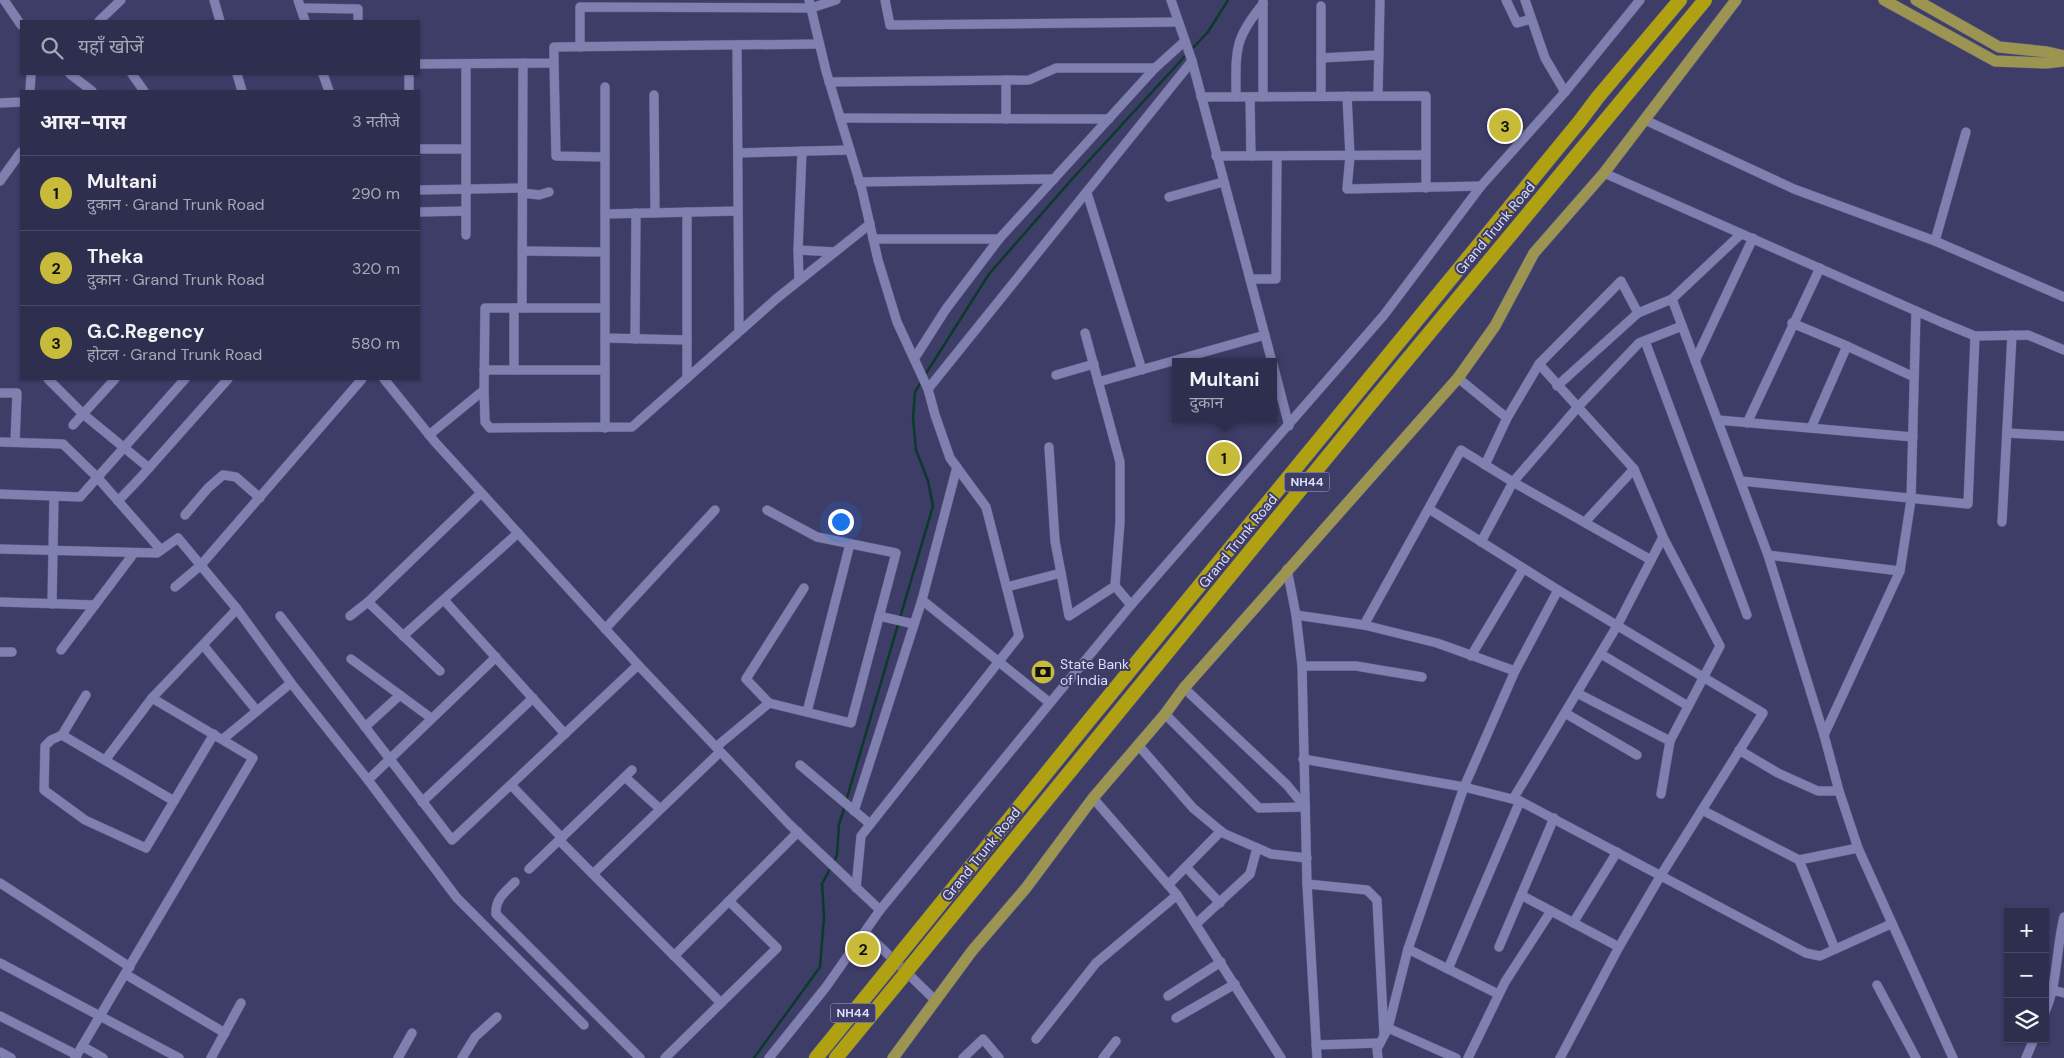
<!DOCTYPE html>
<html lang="hi">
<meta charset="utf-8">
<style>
:root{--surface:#2e2e4e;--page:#3a3a58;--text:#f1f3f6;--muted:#a7a8b6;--line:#494a66;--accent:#c9bb3a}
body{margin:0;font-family:"DM Sans","Noto Sans Devanagari",sans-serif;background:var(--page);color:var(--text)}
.controls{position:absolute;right:15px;bottom:15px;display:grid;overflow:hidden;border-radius:0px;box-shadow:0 1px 4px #0004}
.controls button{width:45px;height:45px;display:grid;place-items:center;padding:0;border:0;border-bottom:1px solid var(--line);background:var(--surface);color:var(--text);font:25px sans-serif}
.you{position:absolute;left:840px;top:521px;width:18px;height:18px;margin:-12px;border:4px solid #fff;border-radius:50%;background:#1a73e8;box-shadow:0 0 0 8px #1a73e833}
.badge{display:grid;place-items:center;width:32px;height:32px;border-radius:50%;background:var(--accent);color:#111;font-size:16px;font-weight:700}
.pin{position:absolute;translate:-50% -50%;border:2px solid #fff;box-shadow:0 1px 5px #0006}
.popup{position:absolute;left:1172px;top:358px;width:105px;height:65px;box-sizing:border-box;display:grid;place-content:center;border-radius:0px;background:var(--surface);filter:drop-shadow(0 1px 4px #0005);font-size:16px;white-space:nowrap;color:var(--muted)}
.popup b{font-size:19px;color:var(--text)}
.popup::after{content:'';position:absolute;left:50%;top:100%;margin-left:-10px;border:10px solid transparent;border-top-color:var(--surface)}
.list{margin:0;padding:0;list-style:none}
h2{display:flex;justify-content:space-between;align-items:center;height:65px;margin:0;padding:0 20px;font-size:21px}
h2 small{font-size:16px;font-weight:400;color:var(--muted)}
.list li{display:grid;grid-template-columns:32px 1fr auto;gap:15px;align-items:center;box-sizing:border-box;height:75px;padding:0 20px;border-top:1px solid var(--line)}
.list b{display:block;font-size:19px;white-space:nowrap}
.list p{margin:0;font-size:16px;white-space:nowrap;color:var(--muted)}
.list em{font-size:16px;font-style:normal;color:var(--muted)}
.icon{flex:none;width:28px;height:28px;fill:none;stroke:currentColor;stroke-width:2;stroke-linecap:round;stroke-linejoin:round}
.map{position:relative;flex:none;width:2064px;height:1058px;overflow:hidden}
.search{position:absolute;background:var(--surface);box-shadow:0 1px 4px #0004;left:20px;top:20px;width:400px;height:55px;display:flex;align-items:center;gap:12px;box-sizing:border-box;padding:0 18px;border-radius:0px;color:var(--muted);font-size:19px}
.panel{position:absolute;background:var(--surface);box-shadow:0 1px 4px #0004;left:20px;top:90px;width:400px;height:290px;border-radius:0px}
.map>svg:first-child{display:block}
</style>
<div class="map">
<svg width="2064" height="1058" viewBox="0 0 2064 1058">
<rect width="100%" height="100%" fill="#3e3d68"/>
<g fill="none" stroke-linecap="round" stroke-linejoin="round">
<g stroke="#093b28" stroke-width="2.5">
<polyline points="1190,51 1208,32 1228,0"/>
<polyline points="925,375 989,274 1073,178 1186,55"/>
<polyline points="846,801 933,506 928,481 916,450 913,418 915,392 921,382"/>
<polyline points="834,862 837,855 839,824 845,806"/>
<polyline points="754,1058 820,967 824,917 822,884 831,867"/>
</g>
<defs>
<g id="minor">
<polyline points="4,0 21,25"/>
<polyline points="214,0 220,21"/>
<polyline points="298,0 305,21"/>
<polyline points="809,0 826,71 862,190 878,260 897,322 928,389 935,415 950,458 986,507 1019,636 861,836 856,888"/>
<polyline points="885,0 890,25 1178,22"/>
<polyline points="1171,0 1192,61 1272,362"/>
<polyline points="1506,0 1517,23 1531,19"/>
<polyline points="1525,0 1545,58 1565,92"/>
<polyline points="1321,6 1321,96"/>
<polyline points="301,8 358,9 358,21"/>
<polyline points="99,21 121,0"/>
<polyline points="737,45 739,331"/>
<polyline points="580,47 580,7 811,8 836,0"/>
<polyline points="1321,58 1379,55"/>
<polyline points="554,63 556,156 605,157"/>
<polyline points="419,64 554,63 554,47 819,44"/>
<polyline points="70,74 92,91"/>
<polyline points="132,74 144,91"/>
<polyline points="237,74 242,91"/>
<polyline points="323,74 329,91"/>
<polyline points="829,82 1029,80 1056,68 1155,68"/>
<polyline points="605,87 605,428"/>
<polyline points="30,91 31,74"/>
<polyline points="409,91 409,74"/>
<polyline points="654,95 655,213"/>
<polyline points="1347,96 1350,156 1347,189 1481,186"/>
<polyline points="1378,96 1380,0"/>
<polyline points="1201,97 1426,96 1426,188"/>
<path d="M1236 97C1236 51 1233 40 1263 4"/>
<polyline points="1250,97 1251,156"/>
<polyline points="1263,97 1263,2"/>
<polyline points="0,103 21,102"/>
<polyline points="840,118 1109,119"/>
<polyline points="1006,119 1006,80"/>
<polyline points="1645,120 1794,189 1935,241 2064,297"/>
<polyline points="419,149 466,149"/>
<polyline points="802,151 798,250 835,252"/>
<polyline points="738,153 850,150"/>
<polyline points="1216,156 1426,155"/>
<polyline points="1604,173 1941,322 1975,336 2028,335 2064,350"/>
<polyline points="0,181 21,152"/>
<polyline points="859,182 1054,179"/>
<polyline points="419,190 522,188"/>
<polyline points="523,193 539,195 549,192"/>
<polyline points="1088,196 1142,370"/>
<polyline points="1169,197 1223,182"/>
<polyline points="419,212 466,211"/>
<polyline points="687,212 687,378"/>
<polyline points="605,214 738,211"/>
<polyline points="466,235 466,64"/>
<polyline points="873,239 999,239"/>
<polyline points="1935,241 1966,132"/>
<polyline points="798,250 799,280"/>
<polyline points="522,251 605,252"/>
<polyline points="1250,279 1276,279 1277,156"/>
<polyline points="1672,299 1768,555 1824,735 1839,791 1858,848 1953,1058"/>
<polyline points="514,308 514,370"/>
<polyline points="522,308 523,63"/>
<polyline points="1792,323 1847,346 1914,377"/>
<polyline points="605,338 687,340"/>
<polyline points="635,339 636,213"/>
<polyline points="1645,341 1747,615"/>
<polyline points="914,359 946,309 999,239 1155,68 1185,41"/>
<polyline points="1695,361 1753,238"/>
<polyline points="1273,364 1289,426"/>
<polyline points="1539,364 1634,469 1663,537 1720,646 1670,741 1661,794"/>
<polyline points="484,370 605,370"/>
<polyline points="1056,375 1094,364"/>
<polyline points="1458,378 1507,418"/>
<polyline points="48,379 83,414 149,468"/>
<polyline points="384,379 435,442 641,668 789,824 880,910"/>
<polyline points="1098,382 1265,335"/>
<polyline points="1557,386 1638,313 1672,299 1741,234"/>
<polyline points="928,389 1192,61"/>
<polyline points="484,390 485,422 490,428 632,427 776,299 870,224"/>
<polyline points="0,393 17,393 15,442"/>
<polyline points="1718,420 1913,437"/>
<polyline points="1747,423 1820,268"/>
<polyline points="73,425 115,379"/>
<polyline points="1811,428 1847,346"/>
<polyline points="2007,433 2064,436"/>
<polyline points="429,435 484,390 485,308 605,308"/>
<polyline points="0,442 63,444 97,477 161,550"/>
<polyline points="1049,447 1055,541 1069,616 1115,586 1120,522 1120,462 1085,333"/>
<polyline points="1485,465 1507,418 1539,364 1621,281 1638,313"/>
<polyline points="1741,481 1968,504 1975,336"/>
<polyline points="0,494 80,497 185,379"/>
<polyline points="118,501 140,478 228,379"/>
<polyline points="1429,509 1558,590 1763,713 1661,875 1619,947 1560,1058"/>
<polyline points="185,515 208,488 223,475 236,477 260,498"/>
<polyline points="1585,522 1634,469"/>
<polyline points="2002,522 2012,335"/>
<polyline points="1481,542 1513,482 1577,408 1639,343 1682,326"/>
<polyline points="0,549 157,553 178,538 237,609 291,683 368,780 457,898 584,1025"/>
<polyline points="1768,555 1900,571"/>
<polyline points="1287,569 1296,615 1302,666 1307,884 1317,1058"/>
<polyline points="1115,586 1131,605"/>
<polyline points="175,587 201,565 362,379"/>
<polyline points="1007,587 1061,573"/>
<polyline points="444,600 565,734"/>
<polyline points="922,600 1050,703"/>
<polyline points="0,602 95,605"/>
<polyline points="368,602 440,671"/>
<polyline points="52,604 54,496"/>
<polyline points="1296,615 1364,625 1437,643 1515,671"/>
<polyline points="280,616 452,840 638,665"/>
<polyline points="350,616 368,602 481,493"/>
<polyline points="879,616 914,624"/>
<polyline points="1364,625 1461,450 1513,482 1651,560"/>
<polyline points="605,629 715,510"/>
<polyline points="403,636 518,533"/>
<polyline points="203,645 257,711"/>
<polyline points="61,650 134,553"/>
<polyline points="0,652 12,652"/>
<polyline points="1601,654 1688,706"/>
<polyline points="1471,656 1523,569"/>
<polyline points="351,659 431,718"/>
<polyline points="1302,666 1356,666 1422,677"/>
<polyline points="1184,688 1287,785 1305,807"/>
<polyline points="1577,693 1670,741"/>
<polyline points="86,695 62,735 174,801"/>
<polyline points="769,703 746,679 804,588"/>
<polyline points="807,712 850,544"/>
<polyline points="1565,713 1637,755"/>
<polyline points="1165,714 1259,808 1305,807"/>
<polyline points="365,727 400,695"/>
<polyline points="62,735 51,740 45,746 44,790 85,820 146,848 214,734"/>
<polyline points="1824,735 1900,571 1911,500 1916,311"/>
<polyline points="223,739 291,683"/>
<polyline points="1139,746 1193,808 1223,833 1271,854 1307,858"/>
<polyline points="716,747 769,703 851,723 896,553 817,537 767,510"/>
<polyline points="1739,750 1778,773 1818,791 1839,791"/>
<polyline points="106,759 152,698 237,609"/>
<polyline points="1303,759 1464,787 1520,801 1806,953 1820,956 1891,924"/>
<polyline points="800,765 870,824"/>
<polyline points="625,777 660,809"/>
<polyline points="368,780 496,657"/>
<polyline points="511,785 562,838"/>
<polyline points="1093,798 1177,895 1281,1058"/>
<polyline points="1513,799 1617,626 1663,537"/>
<polyline points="422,802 533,698"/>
<polyline points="1702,810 1799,860 1858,848"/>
<polyline points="854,811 922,600 957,467"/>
<polyline points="559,840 721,1003"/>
<polyline points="1799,860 1835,949"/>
<polyline points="1186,867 1220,903"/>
<polyline points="529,869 632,770"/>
<polyline points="593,874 720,752"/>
<path d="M515 882C505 892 495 899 496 914L640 1058"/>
<polyline points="0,883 130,967"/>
<polyline points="1307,884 1367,890 1377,900 1384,1035"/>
<polyline points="1168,885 1221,831"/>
<polyline points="1521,895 1619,947"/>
<polyline points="1573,923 1617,852"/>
<polyline points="1196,924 1250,874 1257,848"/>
<polyline points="865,932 936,1001"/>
<polyline points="1499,947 1554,818"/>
<polyline points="1408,949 1498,994"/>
<polyline points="674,956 798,832"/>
<polyline points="0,963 179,1058"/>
<polyline points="1448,969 1520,801"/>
<polyline points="125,974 225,1033"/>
<polyline points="1877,985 1916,1058"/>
<polyline points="2052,990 2064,993"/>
<polyline points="1168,996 1221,962"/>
<path d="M2045 1012C2058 983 2056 948 2064 917"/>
<polyline points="0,1016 77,1055"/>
<polyline points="1176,1018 1235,984"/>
<polyline points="1388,1028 1456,1058"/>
<polyline points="1036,1039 1096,963 1177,895"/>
<polyline points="1316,1045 1380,1043"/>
<polyline points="82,1046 103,1058"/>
<polyline points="0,1052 11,1058"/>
<polyline points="75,1058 253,758 152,698"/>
<polyline points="211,1058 241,1003"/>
<polyline points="398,1058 412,1033"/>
<polyline points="462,1058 475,1037 497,1017"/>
<polyline points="665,1058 777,948 729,901"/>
<polyline points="769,1058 826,987 880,910 1050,703 1131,605 1384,315 1481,186 1565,92 1640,0"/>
<polyline points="963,1058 983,1039 999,1058"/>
<polyline points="1103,1058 1116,1041"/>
<polyline points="1378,1058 1377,1049 1388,1028 1408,949 1464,787 1515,671 1558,590"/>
<polyline points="1468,1058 1505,982 1551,911"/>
<polyline points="2026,1058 2034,1039"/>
</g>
<g id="major">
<polyline points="1884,0 1995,61 2046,63 2064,61"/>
<polyline points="1916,0 1999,47 2047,52 2064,56"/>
<polyline points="893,1058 972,951 1026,888 1093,798 1165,714 1184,688 1458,378 1495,326 1534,253 1604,173 1736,0"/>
</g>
<g id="highway">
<polyline points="900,954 1082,729 1580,121 1598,97 1680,0"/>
<polyline points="911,966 1368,407 1705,0"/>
<polyline points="816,1058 890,967"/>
<polyline points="836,1058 901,979"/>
</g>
</defs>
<use href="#minor" stroke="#5c5b80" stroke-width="10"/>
<use href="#major" stroke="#5c5b80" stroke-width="12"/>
<use href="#highway" stroke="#5c5b80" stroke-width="15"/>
<use href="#minor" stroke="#7f80b0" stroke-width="9"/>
<use href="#major" stroke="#9c9451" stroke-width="11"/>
<use href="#highway" stroke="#afa111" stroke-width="14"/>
<defs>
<g id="highway-bridge">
<polyline points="890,967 900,954"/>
<polyline points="901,979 911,966"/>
</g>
</defs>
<use href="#highway-bridge" stroke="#5c5b80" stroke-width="15" stroke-linecap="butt"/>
<use href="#highway-bridge" stroke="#afa111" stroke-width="14"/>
</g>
<defs>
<symbol id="bank-disc" viewBox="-11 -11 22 22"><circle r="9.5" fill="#c9bb3a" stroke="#3e3d68"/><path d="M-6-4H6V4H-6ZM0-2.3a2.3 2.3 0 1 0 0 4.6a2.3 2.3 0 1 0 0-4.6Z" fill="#111"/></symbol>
</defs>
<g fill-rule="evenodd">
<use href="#bank-disc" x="1029" y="658" width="28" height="28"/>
</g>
<g text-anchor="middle" stroke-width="4" stroke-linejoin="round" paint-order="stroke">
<g fill="#3e3d68" stroke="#adaece" stroke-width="1">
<rect x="1284.5" y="472.5" width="45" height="19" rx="4"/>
<rect x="830.5" y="1003.5" width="45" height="19" rx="4"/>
</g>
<g font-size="12" font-weight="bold" fill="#dddef9">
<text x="1307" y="486">NH44</text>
<text x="853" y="1017">NH44</text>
</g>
<g font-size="14" fill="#dddef9" stroke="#3e3d68">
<text transform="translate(1495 228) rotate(-50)" y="5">Grand Trunk Road</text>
<text transform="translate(1238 541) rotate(-51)" y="5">Grand Trunk Road</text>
<text transform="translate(981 854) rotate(-51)" y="5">Grand Trunk Road</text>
</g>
<g font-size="14" fill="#dddef9" stroke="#3e3d68" text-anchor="start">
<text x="1060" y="669">State Bank<tspan x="1060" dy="16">of India</tspan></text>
</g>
</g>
</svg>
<div class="controls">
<button>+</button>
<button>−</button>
<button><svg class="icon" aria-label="layers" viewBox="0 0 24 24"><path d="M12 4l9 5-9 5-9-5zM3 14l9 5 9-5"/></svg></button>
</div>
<div class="you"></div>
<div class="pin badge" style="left:1224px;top:458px">1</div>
<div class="popup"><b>Multani</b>दुकान</div>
<div class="pin badge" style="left:863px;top:949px">2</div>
<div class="pin badge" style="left:1505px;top:126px">3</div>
<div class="search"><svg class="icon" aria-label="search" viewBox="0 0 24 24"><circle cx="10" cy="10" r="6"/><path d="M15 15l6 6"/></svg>यहाँ खोजें</div>
<section class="panel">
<h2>आस-पास<small>3 नतीजे</small></h2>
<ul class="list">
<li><span class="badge">1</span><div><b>Multani</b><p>दुकान · Grand Trunk Road</p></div><em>290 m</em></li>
<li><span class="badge">2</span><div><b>Theka</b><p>दुकान · Grand Trunk Road</p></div><em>320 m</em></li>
<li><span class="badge">3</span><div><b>G.C.Regency</b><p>होटल · Grand Trunk Road</p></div><em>580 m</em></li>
</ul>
</section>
</div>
